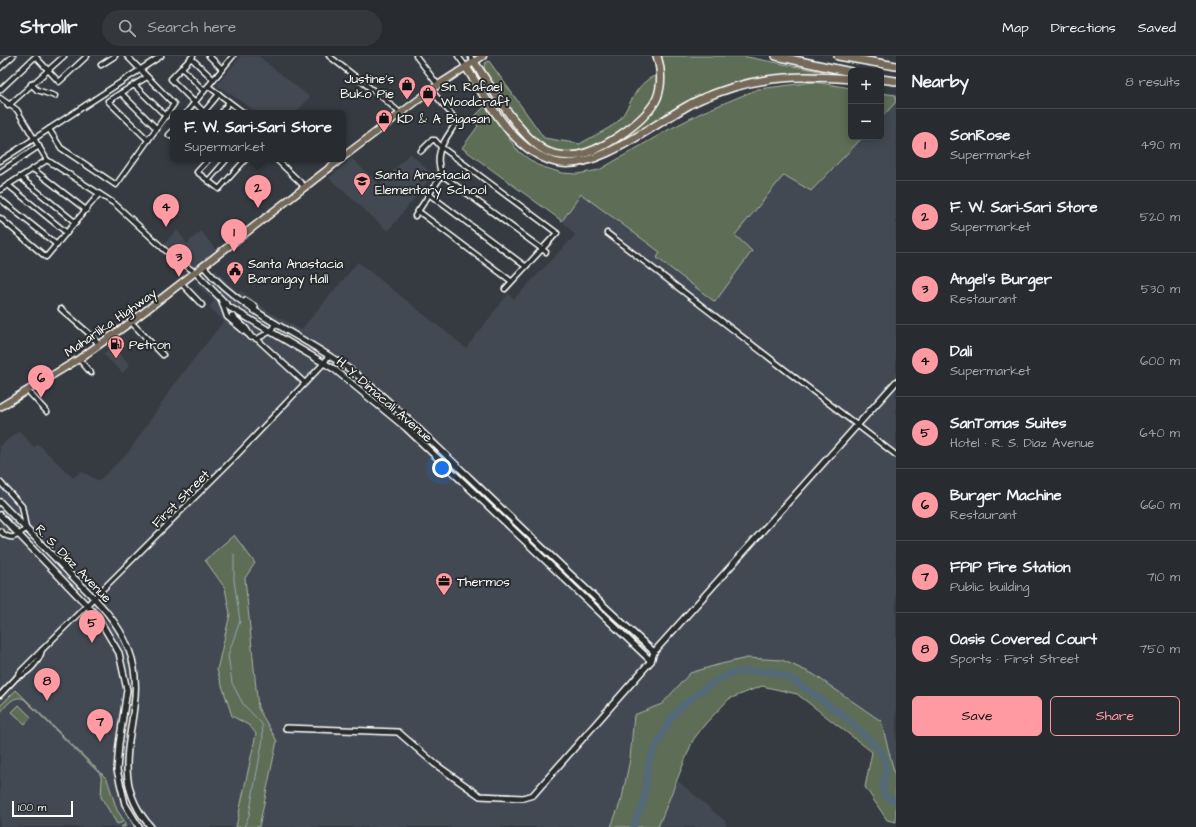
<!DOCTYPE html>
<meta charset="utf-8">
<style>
:root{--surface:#282c31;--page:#34383d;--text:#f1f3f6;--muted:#a5a7ab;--line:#44484d;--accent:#ff9aa2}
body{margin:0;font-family:"Architects Daughter",sans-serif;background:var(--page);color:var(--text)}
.controls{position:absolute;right:12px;top:12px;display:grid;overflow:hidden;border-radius:6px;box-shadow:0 2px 10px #0003}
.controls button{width:36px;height:36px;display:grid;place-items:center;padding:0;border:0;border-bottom:1px solid var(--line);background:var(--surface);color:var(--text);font:20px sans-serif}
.scale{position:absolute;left:12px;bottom:10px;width:61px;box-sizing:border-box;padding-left:4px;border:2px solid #fff;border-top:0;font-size:11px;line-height:14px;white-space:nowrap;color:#fff;-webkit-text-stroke:3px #2a2d2e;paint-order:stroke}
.you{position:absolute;left:442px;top:412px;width:14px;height:14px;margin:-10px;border:3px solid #fff;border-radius:50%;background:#1a73e8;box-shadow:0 0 0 6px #1a73e833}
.badge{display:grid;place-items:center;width:26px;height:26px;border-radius:50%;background:var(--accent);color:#111;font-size:13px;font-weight:700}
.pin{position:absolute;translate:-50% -33px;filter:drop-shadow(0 1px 2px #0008)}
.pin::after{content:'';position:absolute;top:21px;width:14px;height:12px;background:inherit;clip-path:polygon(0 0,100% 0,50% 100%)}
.popup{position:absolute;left:170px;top:54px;width:176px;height:52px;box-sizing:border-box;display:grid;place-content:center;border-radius:6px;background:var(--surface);filter:drop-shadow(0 1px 3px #0005);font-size:13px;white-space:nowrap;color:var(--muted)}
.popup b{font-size:15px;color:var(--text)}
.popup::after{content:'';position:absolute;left:50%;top:100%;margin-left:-8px;border:8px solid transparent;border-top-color:var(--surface)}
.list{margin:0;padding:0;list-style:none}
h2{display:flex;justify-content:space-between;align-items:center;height:52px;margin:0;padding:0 16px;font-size:17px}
h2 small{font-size:13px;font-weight:400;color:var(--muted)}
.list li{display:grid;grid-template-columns:26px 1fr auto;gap:12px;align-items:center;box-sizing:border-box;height:72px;padding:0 16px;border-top:1px solid var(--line)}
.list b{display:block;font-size:15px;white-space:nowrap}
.list p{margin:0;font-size:13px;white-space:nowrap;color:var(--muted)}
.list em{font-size:13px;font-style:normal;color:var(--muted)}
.actions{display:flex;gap:8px;padding:12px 16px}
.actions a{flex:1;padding:9px 0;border:1px solid var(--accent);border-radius:6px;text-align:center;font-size:14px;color:var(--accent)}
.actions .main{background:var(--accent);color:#111}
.icon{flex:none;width:22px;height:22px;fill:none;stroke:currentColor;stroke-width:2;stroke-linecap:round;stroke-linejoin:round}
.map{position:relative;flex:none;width:896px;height:771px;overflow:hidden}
header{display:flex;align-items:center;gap:24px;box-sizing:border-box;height:56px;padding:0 20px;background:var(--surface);border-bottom:1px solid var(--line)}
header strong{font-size:19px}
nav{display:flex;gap:22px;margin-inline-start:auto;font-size:14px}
.search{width:280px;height:36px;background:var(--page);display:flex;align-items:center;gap:10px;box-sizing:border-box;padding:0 14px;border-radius:22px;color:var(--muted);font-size:15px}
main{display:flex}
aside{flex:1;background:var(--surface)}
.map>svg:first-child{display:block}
</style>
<header>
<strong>Strollr</strong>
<div class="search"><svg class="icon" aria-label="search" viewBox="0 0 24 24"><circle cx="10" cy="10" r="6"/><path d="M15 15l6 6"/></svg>Search here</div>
<nav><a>Map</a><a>Directions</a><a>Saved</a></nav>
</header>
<main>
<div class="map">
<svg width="896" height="771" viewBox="0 0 896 771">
<rect width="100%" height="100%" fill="#363b41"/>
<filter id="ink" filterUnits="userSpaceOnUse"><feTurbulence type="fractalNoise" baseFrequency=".025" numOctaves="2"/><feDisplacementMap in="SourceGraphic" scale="8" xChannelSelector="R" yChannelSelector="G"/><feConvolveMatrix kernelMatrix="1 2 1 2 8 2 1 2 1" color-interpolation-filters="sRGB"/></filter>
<g filter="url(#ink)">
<g fill="#424952">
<polygon points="241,0 258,0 310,41 296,57 258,57 217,29"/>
<polygon points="896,46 896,737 896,723 881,665 813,618 690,617 662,648 634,659 630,703 622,742 611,771 259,771 277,685 258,652 245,522 205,504 225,532 230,558 217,614 232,660 250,670 257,678 236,771 0,771 0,390 19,375 34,391 38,388 73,422 81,415 99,425 128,397 175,327 224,265 209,251 214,245 196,227 215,214 239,237 241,235 271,257 301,274 358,206 466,292 508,238 514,243 575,179 562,165 581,137 661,196 657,202 735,179 784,119 811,135 863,81 881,81 881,62"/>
<polygon points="410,97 433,119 388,175 329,122 352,103 380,129"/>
<polygon points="177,174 187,188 201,175 216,194 195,212 184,205 164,188"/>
<polygon points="112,291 130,308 123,317 103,298"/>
<polygon points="678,725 725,765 727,771 658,771 660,762"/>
</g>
<g fill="#5d6d56" stroke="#aeb6aa">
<polygon points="659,0 742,0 824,16 763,22 670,57 631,80 628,76 659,37"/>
<path d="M489 5 544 82 580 88C590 81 613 72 620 63 632 47 636 26 657 19 657 31 655 44 648 53 640 64 627 70 616 77 594 90 568 105 543 88 523 75 501 38 486 18L484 13 485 7Z"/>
<polygon points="814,26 851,32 851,81 863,81 811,135 784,119 735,179 752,195 715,246 657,202 660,196 581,138 562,165 462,92 478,70 472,63 485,50 518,95 537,109 562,117 577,118 599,114 666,75 703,56 758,33"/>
<polygon points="881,37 896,39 896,46 881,62"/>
<polygon points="234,479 255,507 245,522 258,652 277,685 259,771 236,771 256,678 250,670 232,660 217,614 230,558 225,532 205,504"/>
<polygon points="747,602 782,604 813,618 881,665 896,723 896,766 887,764 865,731 872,696 797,638 762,630 729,643 706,667 693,684 658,771 611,771 622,742 630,703 634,659 662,648 690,617 717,609"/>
<path d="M16 634 107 723 117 754 127 769 125 771H121L126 768 124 766 117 768 101 741 102 724 100 718 24 643C14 638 6 650 0 657V650Z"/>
<polygon points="19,649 31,661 25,668 12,656"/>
</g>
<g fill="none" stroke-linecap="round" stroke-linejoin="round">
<polyline stroke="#98a6ae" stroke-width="1" points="234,498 234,524 240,565 228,599 232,627 243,648 262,668 263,683 249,759 244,771"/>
<polyline stroke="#546a78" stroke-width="7" points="633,771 644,745 649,704 671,662 684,648 712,627 730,618 745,615 771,616 790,622 842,658 877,691 884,700 886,713 883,734 886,741 896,745"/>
<polyline stroke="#4a4f54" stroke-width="5" stroke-dasharray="5 2.5" stroke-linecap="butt" points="232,260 228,253 230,245 238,242 246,245"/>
<defs>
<g id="minor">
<polyline points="193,0 171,23 205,57"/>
<polyline points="209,0 222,13"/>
<polyline points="329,0 383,42 400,57"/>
<polyline points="416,0 438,29"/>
<polyline points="458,0 466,11"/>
<polyline points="470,0 474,6"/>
<polyline points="36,1 59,26 87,0"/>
<polyline points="191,2 214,24"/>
<polyline points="101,9 115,0"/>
<polyline points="0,12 13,0"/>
<polyline points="182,12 204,35"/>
<polyline points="147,21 108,45 148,84"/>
<polyline points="31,28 37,34 55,40"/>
<polyline points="134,29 166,60"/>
<polyline points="208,30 244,57"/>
<polyline points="0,34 36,0"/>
<path d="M431 34 457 65C446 84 432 96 442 119L546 196"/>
<polyline points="121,37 157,73"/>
<polyline points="0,42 17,54 47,104 115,148 166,195 196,217"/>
<polyline points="8,50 64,0"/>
<polyline points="186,57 233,0"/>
<polyline points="203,57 219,38"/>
<polyline points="221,57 229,46"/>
<polyline points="49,73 61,92 116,129 174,48 127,0"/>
<polyline points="173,75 169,79 173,81"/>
<polyline points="421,95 432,84 435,84 440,90 557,177 505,233"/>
<polyline points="209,103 197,116 219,133 246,103"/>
<polyline points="276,103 305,131"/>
<polyline points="0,105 161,0"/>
<polyline points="33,113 86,154"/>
<polyline points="0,116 39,90"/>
<polyline points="20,121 76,167"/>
<polyline points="208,125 227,103"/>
<polyline points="8,129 67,177"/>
<polyline points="0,134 47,104"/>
<polyline points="430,139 525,210"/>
<polyline points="0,143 57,189"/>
<polyline points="418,155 511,225"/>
<polyline points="415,160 442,119"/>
<polyline points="0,162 46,201 99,138"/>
<polyline points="607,177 896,399"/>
<polyline points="182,228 202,249"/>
<polyline points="221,244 227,261 251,281 257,283 305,327"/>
<polyline points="61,253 93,281 99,289"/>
<polyline points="131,266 163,299"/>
<polyline points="257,283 271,275 275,267"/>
<polyline points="79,303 91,317"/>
<polyline points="27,334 47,356"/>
<path d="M0 426 22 450 26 472C17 482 10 485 0 475"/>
<path d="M17 621C28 618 40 605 42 594"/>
<polyline points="0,639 17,621 21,615 233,403 325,306 328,300"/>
</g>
<g id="tertiary">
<path d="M204 211C245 259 307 281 356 318 396 349 435 389 472 424 532 482 593 540 654 596"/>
<polyline points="196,217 229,251 334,313 406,372 651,605"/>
<polyline points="246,245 255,251"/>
<polyline points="232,260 246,273 251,281"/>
<path d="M0 446C23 470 47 493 70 518 92 540 118 563 129 594 153 656 98 713 151 771"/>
<polyline points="0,459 97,560 119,597 127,634 119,688 117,714 125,748 139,771"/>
<polyline points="286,672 398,676 435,708 480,740 523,742 533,739 651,605 654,596 896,326"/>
</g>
<g id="trunk">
<polyline points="343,101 438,29 483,0"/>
<polyline points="0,351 79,303 131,266 341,103"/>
</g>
<g id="motorway">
<polyline points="776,0 851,16"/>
<polyline points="838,0 896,10"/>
<path d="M474 6C491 30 517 76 541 92 552 100 573 102 586 97 608 90 647 64 657 42 662 29 661 13 657 0"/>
<path d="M466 11C489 46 512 94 555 106 593 117 656 67 689 49 702 41 719 36 734 31 774 19 809 20 851 23"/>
<polyline points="881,23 896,25"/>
</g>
</defs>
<use href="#minor" stroke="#fff" stroke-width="7"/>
<use href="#tertiary" stroke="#fff" stroke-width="8"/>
<use href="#trunk" stroke="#fff" stroke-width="9"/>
<use href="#motorway" stroke="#fff" stroke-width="10"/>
<use href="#minor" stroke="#2a2d2e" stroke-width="4"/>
<use href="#tertiary" stroke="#2a2d2e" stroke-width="5"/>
<use href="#trunk" stroke="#746a5a" stroke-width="6"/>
<use href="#motorway" stroke="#746a5a" stroke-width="7"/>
</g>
</g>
<defs>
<symbol id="shop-pin" viewBox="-11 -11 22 30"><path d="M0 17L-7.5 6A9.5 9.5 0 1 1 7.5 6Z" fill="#ff9aa2" stroke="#2a2d2e"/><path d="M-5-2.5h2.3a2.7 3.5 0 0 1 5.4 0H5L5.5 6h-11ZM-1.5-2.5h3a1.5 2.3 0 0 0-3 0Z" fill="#111"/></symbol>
<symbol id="school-pin" viewBox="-11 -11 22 30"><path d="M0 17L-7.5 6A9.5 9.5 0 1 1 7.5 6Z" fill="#ff9aa2" stroke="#2a2d2e"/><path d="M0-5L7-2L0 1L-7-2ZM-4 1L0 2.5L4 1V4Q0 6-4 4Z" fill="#111"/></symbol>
<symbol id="civic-pin" viewBox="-11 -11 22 30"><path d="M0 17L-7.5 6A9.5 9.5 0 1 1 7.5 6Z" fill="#ff9aa2" stroke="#2a2d2e"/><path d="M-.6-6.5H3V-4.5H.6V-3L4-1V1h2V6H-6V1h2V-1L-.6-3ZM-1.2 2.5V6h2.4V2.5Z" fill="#111"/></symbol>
<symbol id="fuel-pin" viewBox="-11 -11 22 30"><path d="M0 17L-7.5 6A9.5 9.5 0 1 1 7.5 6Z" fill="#ff9aa2" stroke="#2a2d2e"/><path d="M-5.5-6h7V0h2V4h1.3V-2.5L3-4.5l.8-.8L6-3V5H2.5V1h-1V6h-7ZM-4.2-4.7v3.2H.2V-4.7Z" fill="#111"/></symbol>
<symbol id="office-pin" viewBox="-11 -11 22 30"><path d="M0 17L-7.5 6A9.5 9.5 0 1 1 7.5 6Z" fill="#ff9aa2" stroke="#2a2d2e"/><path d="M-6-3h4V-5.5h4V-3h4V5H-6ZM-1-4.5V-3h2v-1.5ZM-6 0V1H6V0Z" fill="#111"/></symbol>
</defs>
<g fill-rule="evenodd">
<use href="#shop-pin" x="397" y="19" width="20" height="27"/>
<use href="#shop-pin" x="418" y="27" width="20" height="27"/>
<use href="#shop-pin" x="374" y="52" width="20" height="27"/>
<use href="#school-pin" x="352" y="115" width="20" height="27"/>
<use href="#civic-pin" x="225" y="204" width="20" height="27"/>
<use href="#fuel-pin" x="106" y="278" width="20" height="27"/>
<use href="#office-pin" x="434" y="515" width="20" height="27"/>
</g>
<g text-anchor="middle" stroke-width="4" stroke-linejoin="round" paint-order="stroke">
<g font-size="13" fill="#fff" stroke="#2a2d2e" text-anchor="start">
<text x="394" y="27" text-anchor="end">Justine's<tspan x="394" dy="15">Buko Pie</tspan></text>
<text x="441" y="35">Sn. Rafael<tspan x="441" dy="15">Woodcraft</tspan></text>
<text x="397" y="67">KD &amp; A Bigasan</text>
<text x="375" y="123">Santa Anastacia<tspan x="375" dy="15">Elementary School</tspan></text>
<text x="248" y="212">Santa Anastacia<tspan x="248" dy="15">Barangay Hall</tspan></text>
<text x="129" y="293">Petron</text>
<text x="457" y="530">Thermos</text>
</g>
<g font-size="13" fill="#fff" stroke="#2a2d2e">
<text transform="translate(110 266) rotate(-35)" y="5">Maharlika Highway</text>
<text transform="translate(385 343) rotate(41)" y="5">H. Y. Dimacali Avenue</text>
<text transform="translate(180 442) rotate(-45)" y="5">First Street</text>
<text transform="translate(74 507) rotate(46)" y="5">R. S. Diaz Avenue</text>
</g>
</g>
</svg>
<div class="controls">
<button>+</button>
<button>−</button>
</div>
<div class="scale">100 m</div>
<div class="you"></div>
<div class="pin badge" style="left:234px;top:196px">1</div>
<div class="pin badge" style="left:258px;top:152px">2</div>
<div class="popup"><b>F. W. Sari-Sari Store</b>Supermarket</div>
<div class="pin badge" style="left:179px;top:221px">3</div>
<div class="pin badge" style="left:166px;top:171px">4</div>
<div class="pin badge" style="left:92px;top:587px">5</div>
<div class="pin badge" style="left:41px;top:342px">6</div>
<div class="pin badge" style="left:100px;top:686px">7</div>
<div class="pin badge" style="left:47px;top:645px">8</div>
</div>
<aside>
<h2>Nearby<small>8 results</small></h2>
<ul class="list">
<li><span class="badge">1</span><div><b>SonRose</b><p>Supermarket</p></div><em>490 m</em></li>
<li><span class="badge">2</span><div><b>F. W. Sari-Sari Store</b><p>Supermarket</p></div><em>520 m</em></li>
<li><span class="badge">3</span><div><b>Angel's Burger</b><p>Restaurant</p></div><em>530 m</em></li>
<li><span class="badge">4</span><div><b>Dali</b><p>Supermarket</p></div><em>600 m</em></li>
<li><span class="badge">5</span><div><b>SanTomas Suites</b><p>Hotel · R. S. Diaz Avenue</p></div><em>640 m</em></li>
<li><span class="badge">6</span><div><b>Burger Machine</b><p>Restaurant</p></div><em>660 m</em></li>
<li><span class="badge">7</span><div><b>FPIP Fire Station</b><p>Public building</p></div><em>710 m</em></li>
<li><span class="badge">8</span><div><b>Oasis Covered Court</b><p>Sports · First Street</p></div><em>750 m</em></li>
</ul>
<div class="actions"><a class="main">Save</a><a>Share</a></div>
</aside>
</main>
